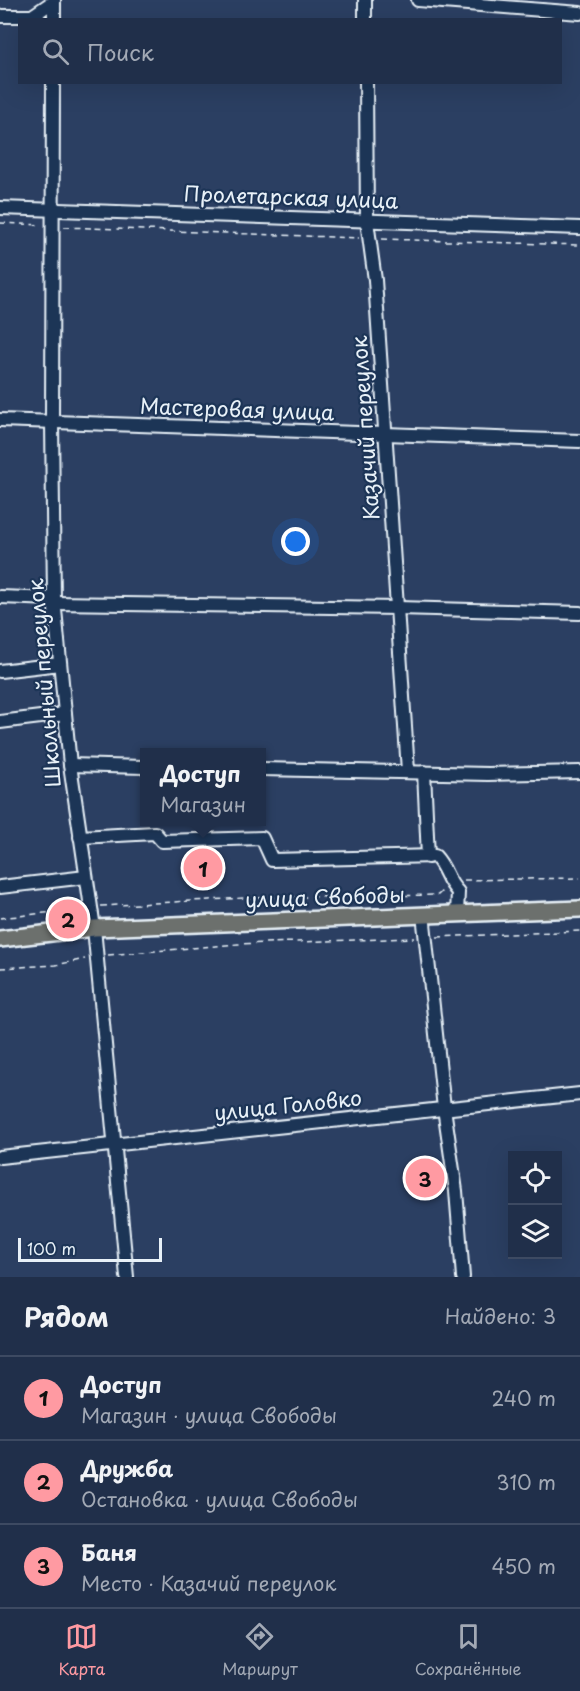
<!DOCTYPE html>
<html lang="ru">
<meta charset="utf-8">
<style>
:root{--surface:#202f4a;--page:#2d3b54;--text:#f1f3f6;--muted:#a2a9b5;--line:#3d4a62;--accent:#ff9aa2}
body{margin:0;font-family:"Playpen Sans",sans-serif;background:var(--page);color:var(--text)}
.controls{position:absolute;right:18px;bottom:18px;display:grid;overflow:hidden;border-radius:0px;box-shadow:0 6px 24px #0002}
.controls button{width:54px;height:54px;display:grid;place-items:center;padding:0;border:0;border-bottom:2px solid var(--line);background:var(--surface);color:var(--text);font:30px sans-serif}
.scale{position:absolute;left:18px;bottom:15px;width:144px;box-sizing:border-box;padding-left:6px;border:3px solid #e8f1f8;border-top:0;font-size:16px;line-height:21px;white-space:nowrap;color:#e8f1f8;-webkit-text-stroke:4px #1d3557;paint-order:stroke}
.you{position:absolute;left:296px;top:542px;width:21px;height:21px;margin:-15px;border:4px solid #fff;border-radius:50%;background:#1a73e8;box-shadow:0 0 0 9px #1a73e833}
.badge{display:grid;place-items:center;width:39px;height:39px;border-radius:50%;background:var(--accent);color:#111;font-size:20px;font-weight:700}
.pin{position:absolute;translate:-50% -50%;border:3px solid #fff;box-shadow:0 2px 6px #0006}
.popup{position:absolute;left:140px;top:748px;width:126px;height:78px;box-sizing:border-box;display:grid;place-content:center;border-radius:0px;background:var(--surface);filter:drop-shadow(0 2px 4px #0005);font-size:20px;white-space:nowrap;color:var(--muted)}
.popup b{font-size:22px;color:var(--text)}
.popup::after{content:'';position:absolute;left:50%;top:100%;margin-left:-12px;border:12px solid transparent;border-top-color:var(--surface)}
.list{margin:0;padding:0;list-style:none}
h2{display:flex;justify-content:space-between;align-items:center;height:78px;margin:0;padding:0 24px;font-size:26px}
h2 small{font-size:20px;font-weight:400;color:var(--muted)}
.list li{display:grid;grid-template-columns:39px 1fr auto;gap:18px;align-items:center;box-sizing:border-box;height:84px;padding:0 24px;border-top:2px solid var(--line)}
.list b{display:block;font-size:22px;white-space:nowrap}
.list p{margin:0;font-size:20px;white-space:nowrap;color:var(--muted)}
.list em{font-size:20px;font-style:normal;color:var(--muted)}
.icon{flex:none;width:33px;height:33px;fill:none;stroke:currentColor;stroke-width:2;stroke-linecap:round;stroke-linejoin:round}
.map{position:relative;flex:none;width:580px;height:1277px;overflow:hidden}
.search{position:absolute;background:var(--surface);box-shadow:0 6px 24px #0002;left:18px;right:18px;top:18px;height:66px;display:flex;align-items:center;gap:15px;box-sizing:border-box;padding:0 21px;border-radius:0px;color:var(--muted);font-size:22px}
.sheet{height:330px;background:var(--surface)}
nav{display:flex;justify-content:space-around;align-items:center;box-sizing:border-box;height:84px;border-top:2px solid var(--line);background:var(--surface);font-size:16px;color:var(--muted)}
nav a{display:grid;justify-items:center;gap:3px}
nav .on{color:var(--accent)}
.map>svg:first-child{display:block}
</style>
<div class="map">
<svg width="580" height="1277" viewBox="0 0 580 1277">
<rect width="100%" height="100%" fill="#2b3f62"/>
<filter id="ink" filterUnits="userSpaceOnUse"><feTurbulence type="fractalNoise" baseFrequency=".0167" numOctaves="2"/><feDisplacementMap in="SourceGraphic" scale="12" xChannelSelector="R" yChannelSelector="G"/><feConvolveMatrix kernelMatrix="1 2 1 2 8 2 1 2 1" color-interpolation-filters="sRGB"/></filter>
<g filter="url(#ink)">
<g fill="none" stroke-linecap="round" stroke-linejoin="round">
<defs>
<g id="minor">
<polyline points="365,0 365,20"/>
<polyline points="418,0 580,13"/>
<polyline points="0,16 32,16 40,20"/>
<polyline points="32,16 54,1"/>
<polyline points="54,20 54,0"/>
<polyline points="53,82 52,422 54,599 70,765 94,928 127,1277"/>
<polyline points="366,82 367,221 375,280 408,771"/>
<polyline points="0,208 580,228"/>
<polyline points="0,420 580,441"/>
<polyline points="0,597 54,599"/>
<polyline points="54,603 398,608 580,613"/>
<polyline points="0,671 60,664"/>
<polyline points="0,722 65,714"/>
<polyline points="70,765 144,767"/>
<polyline points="262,769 488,774 580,772"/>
<polyline points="424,772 428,857"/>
<path d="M80 837 155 833 162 841 262 838 272 860 435 856C447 869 446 880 458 892L457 913"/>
<polyline points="0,887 86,877"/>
<polyline points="423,914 444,1108 456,1191 463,1277"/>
<polyline points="0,1157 580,1094"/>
</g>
<polyline id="major" points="0,939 94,928 580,909"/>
</defs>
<use href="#minor" stroke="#e8f1f8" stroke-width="16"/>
<use href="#major" stroke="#e8f1f8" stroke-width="20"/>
<g stroke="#e8f1f8" stroke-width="1.5" stroke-dasharray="6 4.5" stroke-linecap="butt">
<polyline points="0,223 41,225"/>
<polyline points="64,227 359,238"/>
<polyline points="382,239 580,245"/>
<polyline points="464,880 580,878"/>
<polyline points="101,906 244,898 438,895 442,891"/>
<polyline points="0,918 81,909"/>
<polyline points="437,937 580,931"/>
<polyline points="108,955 238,944 414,938"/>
<polyline points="0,968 56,965 85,959"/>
</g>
<use href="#minor" stroke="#1d3557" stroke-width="12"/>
<use href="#major" stroke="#6c706d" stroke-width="15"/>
</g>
</g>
<g text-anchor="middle" stroke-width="4.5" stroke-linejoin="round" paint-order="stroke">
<g font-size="21" fill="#e8f1f8" stroke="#1d3557">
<text transform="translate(291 198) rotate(2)" y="7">Пролетарская улица</text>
<text transform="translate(237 410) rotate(2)" y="7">Мастеровая улица</text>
<text transform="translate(366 428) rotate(-94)" y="7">Казачий переулок</text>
<text transform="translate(45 683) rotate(-95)" y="7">Школьный переулок</text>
<text transform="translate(325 898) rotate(-2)" y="7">улица Свободы</text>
<text transform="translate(288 1106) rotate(-6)" y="7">улица Головко</text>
</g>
</g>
</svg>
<div class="controls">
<button><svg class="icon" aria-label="locate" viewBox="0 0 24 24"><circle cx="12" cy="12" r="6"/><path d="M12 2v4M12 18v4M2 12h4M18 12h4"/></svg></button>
<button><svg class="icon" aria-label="layers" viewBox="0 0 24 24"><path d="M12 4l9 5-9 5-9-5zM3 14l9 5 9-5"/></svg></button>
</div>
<div class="scale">100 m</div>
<div class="you"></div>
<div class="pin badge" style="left:203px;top:868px">1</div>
<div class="popup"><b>Доступ</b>Магазин</div>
<div class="pin badge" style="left:68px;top:919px">2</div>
<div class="pin badge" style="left:425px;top:1178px">3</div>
<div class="search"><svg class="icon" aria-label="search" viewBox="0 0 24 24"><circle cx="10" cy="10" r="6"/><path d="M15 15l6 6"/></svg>Поиск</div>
</div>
<section class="sheet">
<h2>Рядом<small>Найдено: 3</small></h2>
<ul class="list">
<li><span class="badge">1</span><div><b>Доступ</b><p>Магазин · улица Свободы</p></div><em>240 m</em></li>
<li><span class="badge">2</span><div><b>Дружба</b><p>Остановка · улица Свободы</p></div><em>310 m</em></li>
<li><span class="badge">3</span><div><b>Баня</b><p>Место · Казачий переулок</p></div><em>450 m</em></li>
</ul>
</section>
<nav>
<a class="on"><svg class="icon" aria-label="map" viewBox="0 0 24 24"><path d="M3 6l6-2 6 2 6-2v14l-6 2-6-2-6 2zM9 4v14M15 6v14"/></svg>Карта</a>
<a><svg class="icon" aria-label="directions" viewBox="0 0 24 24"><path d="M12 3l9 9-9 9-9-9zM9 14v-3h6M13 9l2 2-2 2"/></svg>Маршрут</a>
<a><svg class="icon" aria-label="saved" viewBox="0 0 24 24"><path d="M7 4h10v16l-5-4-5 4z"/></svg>Сохранённые</a>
</nav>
